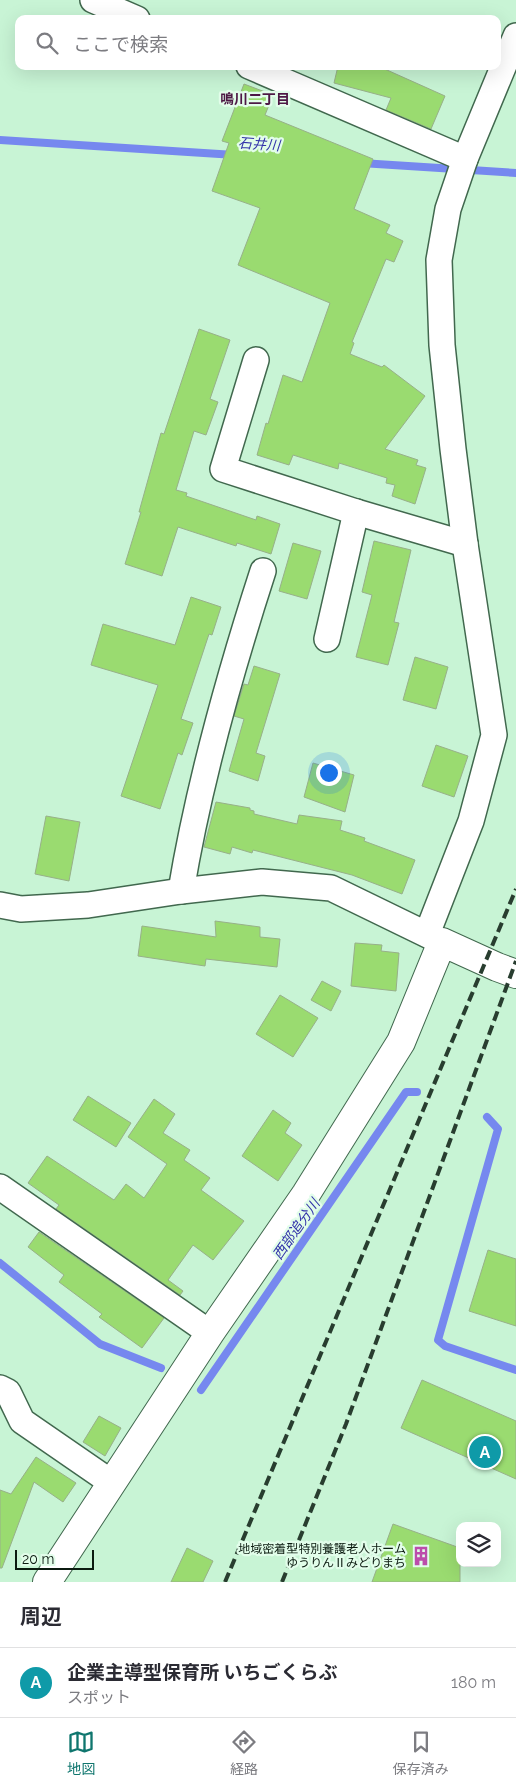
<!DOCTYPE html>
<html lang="ja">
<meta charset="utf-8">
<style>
:root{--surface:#fff;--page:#f7f7f7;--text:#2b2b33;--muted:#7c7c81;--line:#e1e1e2;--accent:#0f766e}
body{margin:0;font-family:Raleway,"Noto Sans JP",sans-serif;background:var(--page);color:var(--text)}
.controls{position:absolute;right:15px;bottom:15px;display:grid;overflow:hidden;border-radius:10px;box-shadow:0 5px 20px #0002}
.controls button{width:45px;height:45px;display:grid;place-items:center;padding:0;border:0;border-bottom:1px solid var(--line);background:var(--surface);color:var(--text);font:25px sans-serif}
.scale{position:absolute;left:15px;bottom:12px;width:79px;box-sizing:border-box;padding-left:5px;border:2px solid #0b1b10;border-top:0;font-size:14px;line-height:18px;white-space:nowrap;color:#0b1b10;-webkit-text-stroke:4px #e2fdea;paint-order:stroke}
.you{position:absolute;left:328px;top:772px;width:18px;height:18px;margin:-12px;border:4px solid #fff;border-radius:50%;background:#1a73e8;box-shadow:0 0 0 8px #1a73e833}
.badge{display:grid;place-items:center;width:32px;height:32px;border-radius:50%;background:var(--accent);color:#fff;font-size:16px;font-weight:700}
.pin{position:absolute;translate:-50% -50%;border:2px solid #fff;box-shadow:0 1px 5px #0006}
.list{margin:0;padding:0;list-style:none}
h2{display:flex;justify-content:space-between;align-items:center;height:65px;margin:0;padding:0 20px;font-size:21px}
h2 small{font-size:16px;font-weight:400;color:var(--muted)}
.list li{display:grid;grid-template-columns:32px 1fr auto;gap:15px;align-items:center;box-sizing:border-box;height:70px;padding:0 20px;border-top:1px solid var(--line)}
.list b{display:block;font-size:19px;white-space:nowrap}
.list p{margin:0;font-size:16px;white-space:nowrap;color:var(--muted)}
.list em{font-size:16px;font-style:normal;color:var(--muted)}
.icon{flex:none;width:28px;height:28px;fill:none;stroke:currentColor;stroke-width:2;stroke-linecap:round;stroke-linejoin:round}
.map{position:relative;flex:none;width:516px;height:1582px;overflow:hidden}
.search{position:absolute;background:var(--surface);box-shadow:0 5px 20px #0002;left:15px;right:15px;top:15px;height:55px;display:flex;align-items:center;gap:12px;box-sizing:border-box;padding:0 18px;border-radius:10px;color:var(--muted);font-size:19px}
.sheet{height:135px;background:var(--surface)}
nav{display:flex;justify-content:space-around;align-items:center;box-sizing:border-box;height:70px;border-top:1px solid var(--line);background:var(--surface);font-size:14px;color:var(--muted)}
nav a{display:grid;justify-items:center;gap:2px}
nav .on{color:var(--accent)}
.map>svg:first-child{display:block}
</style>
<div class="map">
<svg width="516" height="1582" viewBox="0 0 516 1582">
<rect width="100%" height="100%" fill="#c8f4d5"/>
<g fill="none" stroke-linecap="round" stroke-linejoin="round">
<g stroke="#7688ef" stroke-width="8">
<polyline points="0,140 235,155"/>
<polyline points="361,163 516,173"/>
<polyline points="487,1117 498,1129 438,1340 445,1346 516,1370"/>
<polyline points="0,1263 100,1344 161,1368"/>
<polyline points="201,1390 406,1092 417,1092"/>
</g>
</g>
<g fill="#9adb70" stroke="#97b089">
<polygon points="338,66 378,66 445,96 431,129 386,110 391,98 334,83"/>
<polygon points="244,84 273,95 265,115 373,159 354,209 390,225 386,233 403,241 394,262 386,259 352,342 354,343 350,354 382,367 384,365 425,396 385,449 418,460 416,465 426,468 415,504 392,496 395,485 386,483 387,478 339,463 338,469 293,455 289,465 257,455 266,423 268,424 283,375 302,382 330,303 238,265 260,208 212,191 229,143 222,141"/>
<polygon points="199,329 230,340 210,399 218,402 206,435 194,431 176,490 187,493 186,496 256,520 257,516 280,524 271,554 237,543 236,546 178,527 162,576 125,564 141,512 139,512 161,433 164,434"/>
<polygon points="374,541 411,550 394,622 399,623 388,665 356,657 372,595 362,592"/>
<polygon points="293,543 321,551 307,599 279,591"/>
<polygon points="191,597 221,607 212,635 209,634 181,719 193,723 182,755 178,753 160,809 121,796 158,685 91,665 103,624 175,645"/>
<polygon points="415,657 448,667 436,709 403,700"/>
<polygon points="254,666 280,674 256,753 265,756 258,781 229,771 244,719 234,716 244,684 248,685"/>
<polygon points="436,745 468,756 454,797 422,786"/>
<polygon points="313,763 354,775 345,812 304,797"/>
<polygon points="216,802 250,808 250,810 254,811 254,814 297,824 299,815 342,821 340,830 365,838 364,841 415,860 402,894 352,875 253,850 252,853 232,847 230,854 204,847"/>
<polygon points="46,816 80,822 69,881 35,874"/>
<polygon points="215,921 260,927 260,937 280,939 277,967 206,959 205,966 138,956 142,926 216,937"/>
<polygon points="355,943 382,945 381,951 399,953 396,991 351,986"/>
<polygon points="322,981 341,991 331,1011 311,1000"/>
<polygon points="280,995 318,1018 293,1057 256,1034"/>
<polygon points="88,1096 131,1123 116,1147 73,1120"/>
<polygon points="154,1099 175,1114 163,1133 190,1150 184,1160 210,1178 201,1190 244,1221 213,1260 193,1245 168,1280 183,1291 180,1295 56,1209 59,1205 28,1183 47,1156 114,1200 126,1184 144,1198 167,1164 128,1137"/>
<polygon points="273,1110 291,1123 285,1133 302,1145 278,1181 242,1156"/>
<polygon points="39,1232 164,1318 142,1348 99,1317 102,1314 59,1282 64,1275 28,1247"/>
<polygon points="488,1250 516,1259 516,1326 469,1311"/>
<polygon points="422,1380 516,1421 516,1479 401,1428"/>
<polygon points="99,1416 121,1428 105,1456 83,1442"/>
<polygon points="36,1457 76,1483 63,1502 34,1482 2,1568 0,1568 0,1490 11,1494"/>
<polygon points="393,1524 460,1548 460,1582 372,1582"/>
<polygon points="187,1548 213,1561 203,1582 171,1582"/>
</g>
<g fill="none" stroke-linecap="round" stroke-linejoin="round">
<defs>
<g id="street">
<polyline points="93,0 137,19"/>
<polyline points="249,66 465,159"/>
<polyline points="256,360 223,469 356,512 465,544"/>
<polyline points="327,639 356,512"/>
<path d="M181 891C199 782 229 676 263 571"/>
<polyline points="0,905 21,909 88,905 181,891 262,882 331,888 442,942"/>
<polyline points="427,934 471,821 494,735 465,544 453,449 442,345 439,260 448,209 465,159 516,36"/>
<polyline points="0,1187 210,1333"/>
<polyline points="0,1388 8,1392 22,1421 112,1483"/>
</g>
<polyline id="secondary" points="47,1582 210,1333 306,1194 401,1042 442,942 497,967 516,974"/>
</defs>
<use href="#street" stroke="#41684e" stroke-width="28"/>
<use href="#secondary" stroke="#41684e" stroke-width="30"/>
<use href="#street" stroke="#fff" stroke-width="25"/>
<use href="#secondary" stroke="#fff" stroke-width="28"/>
<g stroke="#283d2f" stroke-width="4" stroke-dasharray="10 5" stroke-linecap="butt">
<polyline points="225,1582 516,889"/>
<polyline points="282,1582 346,1424 516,961"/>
</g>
</g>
<defs>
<symbol id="building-bare" viewBox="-9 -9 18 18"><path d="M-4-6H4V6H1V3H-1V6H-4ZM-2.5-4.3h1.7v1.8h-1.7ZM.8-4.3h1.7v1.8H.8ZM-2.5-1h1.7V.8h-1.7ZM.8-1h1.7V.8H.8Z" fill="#bc4dab" stroke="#e2fdea" stroke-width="2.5" paint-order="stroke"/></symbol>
</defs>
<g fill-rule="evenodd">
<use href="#building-bare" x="407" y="1542" width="28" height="28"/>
</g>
<g text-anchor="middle" stroke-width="4.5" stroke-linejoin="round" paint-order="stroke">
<g font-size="12" fill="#0b1b10" stroke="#e2fdea" text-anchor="end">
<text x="406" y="1553">地域密着型特別養護老人ホーム<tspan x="406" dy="14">ゆうりんⅡみどりまち</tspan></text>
</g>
<g font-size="14" font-weight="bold" fill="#4d1845" stroke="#e2fdea">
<text x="255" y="104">鳴川二丁目</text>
</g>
<g font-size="14" font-style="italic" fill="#3233aa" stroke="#e2fdea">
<text transform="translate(259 144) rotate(4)" y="5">石井川</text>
<text transform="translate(296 1229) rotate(-55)" y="5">西部追分川</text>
</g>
</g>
</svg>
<div class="controls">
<button><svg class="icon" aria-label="layers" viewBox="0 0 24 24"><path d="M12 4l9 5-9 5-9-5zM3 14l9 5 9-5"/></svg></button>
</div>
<div class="scale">20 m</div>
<div class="you"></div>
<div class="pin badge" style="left:485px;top:1452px;background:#0f9aa8">A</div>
<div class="search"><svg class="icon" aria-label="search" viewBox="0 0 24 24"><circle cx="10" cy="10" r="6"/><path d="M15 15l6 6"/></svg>ここで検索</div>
</div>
<section class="sheet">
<h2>周辺<small></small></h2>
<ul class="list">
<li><span class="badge" style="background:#0f9aa8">A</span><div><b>企業主導型保育所 いちごくらぶ</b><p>スポット</p></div><em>180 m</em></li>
</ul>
</section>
<nav>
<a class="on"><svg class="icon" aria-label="map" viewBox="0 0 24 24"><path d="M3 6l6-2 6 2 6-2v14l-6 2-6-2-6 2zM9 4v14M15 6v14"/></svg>地図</a>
<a><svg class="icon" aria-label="directions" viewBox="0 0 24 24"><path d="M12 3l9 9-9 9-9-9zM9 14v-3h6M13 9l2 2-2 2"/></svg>経路</a>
<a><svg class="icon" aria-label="saved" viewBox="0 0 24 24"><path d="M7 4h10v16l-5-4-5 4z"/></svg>保存済み</a>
</nav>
